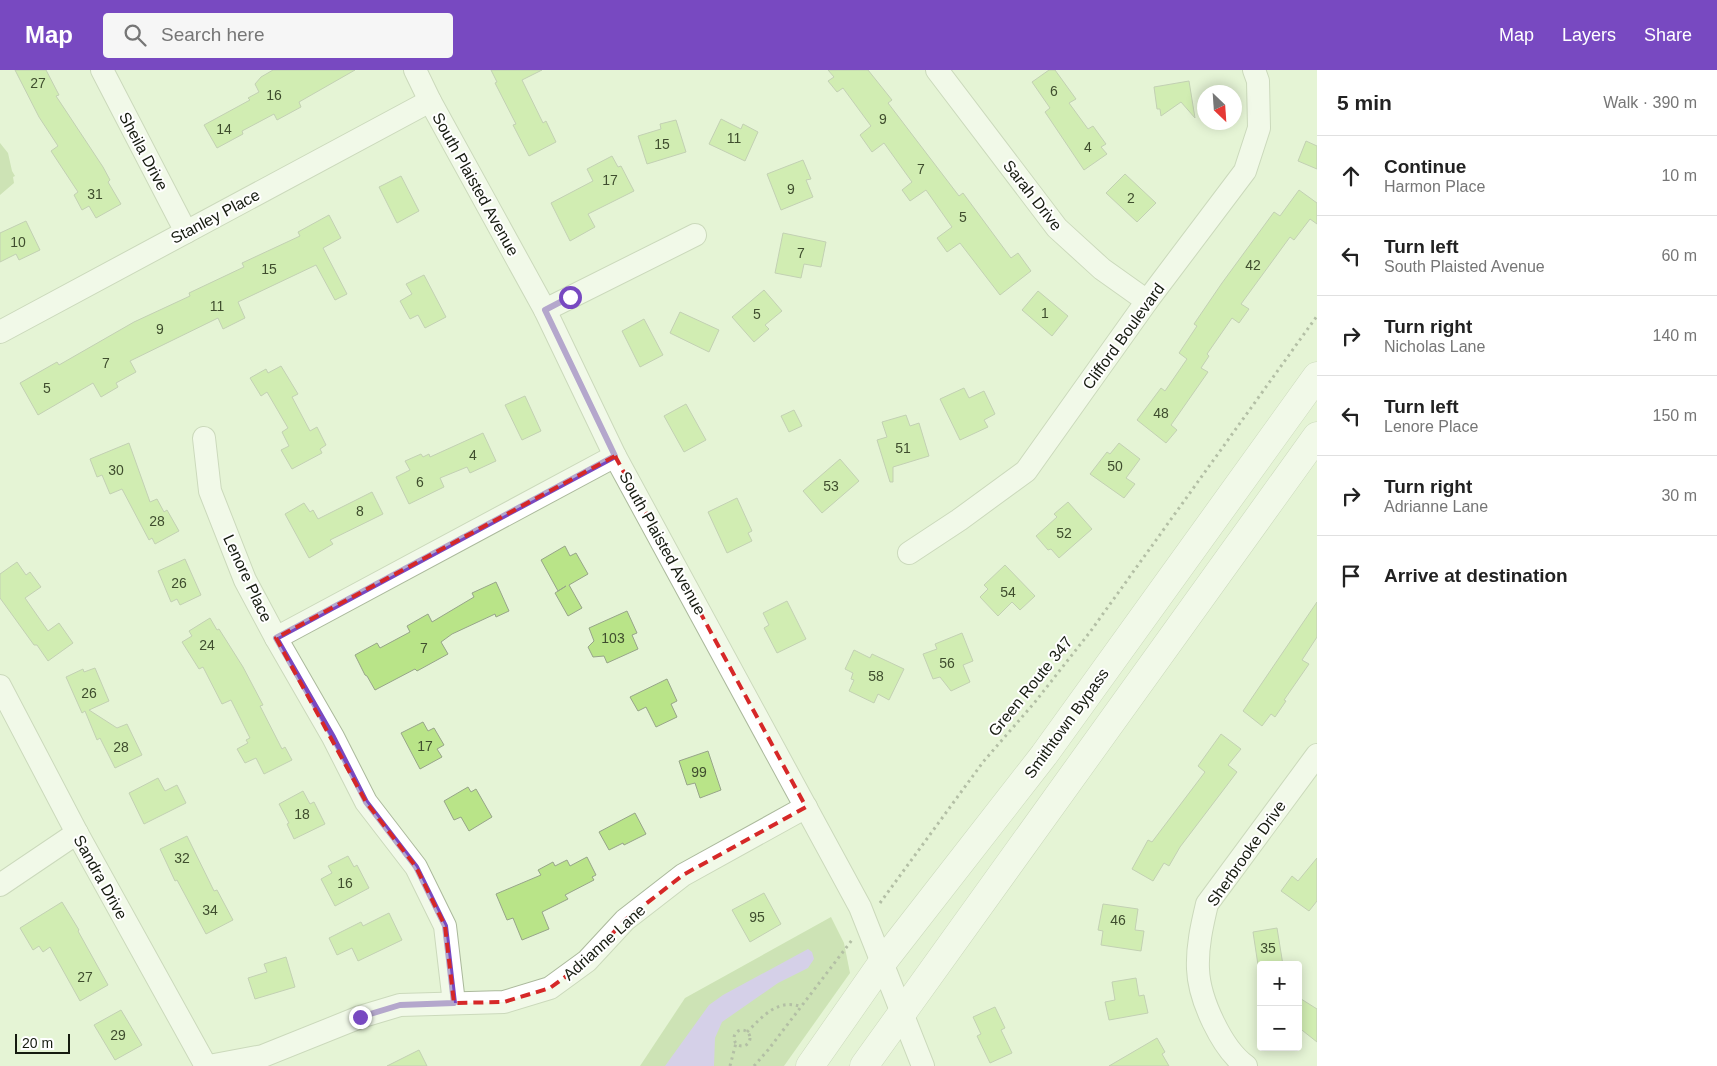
<!DOCTYPE html>
<meta charset="utf-8">
<style>
:root{--surface:#fff;--page:#f6f6f6;--text:#222;--muted:#767676;--line:#e0e0e0;--accent:#7849c1}
body{margin:0;font-family:Arial,sans-serif;background:var(--page);color:var(--text)}
.controls{position:absolute;right:15px;bottom:15px;display:grid;overflow:hidden;border-radius:5px;box-shadow:0 2px 12px #0003}
.controls button{width:45px;height:45px;display:grid;place-items:center;padding:0;border:0;border-bottom:1px solid var(--line);background:var(--surface);color:var(--text);font:25px sans-serif}
.compass{position:absolute;left:1197px;top:15px;width:45px;height:45px;border-radius:50%;background:var(--surface);box-shadow:0 2px 12px #0003;rotate:155deg}
.scale{position:absolute;left:15px;bottom:12px;width:55px;box-sizing:border-box;padding-left:5px;border:2px solid #161b10;border-top:0;font-size:14px;line-height:18px;white-space:nowrap;color:#161b10;-webkit-text-stroke:4px #fff;paint-order:stroke}
.stop{position:absolute;width:15px;height:15px;margin:-11px;border:4px solid #7849c1;border-radius:50%;background:#fff}
.stop.end{background:#7849c1;border-color:#fff;box-shadow:0 1px 5px #0008}
.list{margin:0;padding:0;list-style:none}
h2{display:flex;justify-content:space-between;align-items:center;height:65px;margin:0;padding:0 20px;font-size:21px}
h2 small{font-size:16px;font-weight:400;color:var(--muted)}
.list li{display:grid;grid-template-columns:32px 1fr auto;gap:15px;align-items:center;box-sizing:border-box;height:80px;padding:0 20px;border-top:1px solid var(--line)}
.list b{display:block;font-size:19px;white-space:nowrap}
.list p{margin:0;font-size:16px;white-space:nowrap;color:var(--muted)}
.list em{font-size:16px;font-style:normal;color:var(--muted)}
.icon{flex:none;width:28px;height:28px;fill:none;stroke:currentColor;stroke-width:2;stroke-linecap:round;stroke-linejoin:round}
.map{position:relative;flex:none;width:1317px;height:996px;overflow:hidden}
header{display:flex;align-items:center;gap:30px;box-sizing:border-box;height:70px;padding:0 25px;background:var(--accent);color:#fff}
header strong{font-size:24px}
nav{display:flex;gap:28px;margin-inline-start:auto;font-size:18px}
.search{width:350px;height:45px;background:var(--page);display:flex;align-items:center;gap:12px;box-sizing:border-box;padding:0 18px;border-radius:5px;color:var(--muted);font-size:19px}
main{display:flex}
aside{flex:1;background:var(--surface)}
.map>svg:first-child{display:block}
</style>
<header>
<strong>Map</strong>
<div class="search"><svg class="icon" aria-label="search" viewBox="0 0 24 24"><circle cx="10" cy="10" r="6"/><path d="M15 15l6 6"/></svg>Search here</div>
<nav><a>Map</a><a>Layers</a><a>Share</a></nav>
</header>
<main>
<div class="map">
<svg width="1317" height="996" viewBox="0 0 1317 996">
<rect width="100%" height="100%" fill="#e5f4d6"/>
<g fill="#afce8e">
<polygon points="0,73 8,83 12,101 15,106 13,107 14,113 0,125"/>
<polygon points="831,847 844,873 850,903 784,996 640,996 685,928"/>
</g>
<polygon fill="#c1a5fe" points="808,879 812,882 814,889 808,898 778,913 722,952 715,968 714,996 665,996 709,935 723,925"/>
<g fill="#b9e488" stroke="#97a589">
<polygon points="15,0 46,0 59,25 56,26 103,97 110,110 108,112 121,134 96,148 89,136 82,140 74,125 78,122 51,81 58,76 39,47"/>
<polygon points="273,0 355,0 299,32 301,37 277,50 274,44 242,61 243,64 217,78 204,55 250,30 248,28 259,22 255,14 261,7"/>
<polygon points="491,0 542,0 522,10 543,53 546,51 556,72 529,86 513,55 516,54 495,13 497,12"/>
<polygon points="828,0 868,0 892,30 888,33 959,126 963,123 1011,188 1018,183 1031,201 1000,225 960,173 947,182 937,168 952,157 926,120 910,131 902,120 912,112 884,73 872,82 860,65 871,56 843,18 837,22 828,11 834,7"/>
<polygon points="1049,0 1055,0 1076,29 1069,33 1088,59 1093,56 1106,74 1101,77 1107,84 1084,100 1045,42 1050,38 1032,12"/>
<polygon points="1189,11 1195,48 1181,32 1161,46 1160,39 1157,39 1154,17"/>
<polygon points="721,49 741,59 743,54 758,62 745,91 709,74"/>
<polygon points="676,50 686,82 647,94 638,66 661,59 660,54"/>
<polygon points="1306,71 1317,76 1317,99 1298,91"/>
<polygon points="612,86 618,97 621,96 634,121 588,144 595,157 570,171 551,133 593,111 587,99"/>
<polygon points="803,90 811,109 806,110 813,127 781,140 767,104"/>
<polygon points="1125,104 1156,133 1137,152 1106,123"/>
<polygon points="401,106 419,141 397,153 379,117"/>
<polygon points="1299,120 1317,133 1317,154 1310,149 1294,170 1290,167 1241,234 1249,239 1239,253 1232,248 1207,284 1209,286 1201,298 1208,302 1171,355 1177,360 1166,373 1137,350 1161,318 1165,321 1187,289 1179,283 1197,256 1194,254 1222,213 1274,142 1280,146"/>
<polygon points="329,145 341,168 323,178 347,224 335,230 316,195 238,232 245,248 223,259 218,248 130,291 136,302 116,313 118,317 101,327 93,313 38,345 20,313 57,292 59,295 134,252 190,226 189,223 244,197 242,193 300,166 298,162"/>
<polygon points="26,151 40,180 19,190 16,184 0,192 0,163"/>
<polygon points="783,163 826,172 821,197 804,194 801,208 775,203"/>
<polygon points="424,205 446,247 425,258 418,245 410,249 400,231 412,224 406,214"/>
<polygon points="764,220 782,241 765,255 769,259 754,272 732,247"/>
<polygon points="1038,221 1068,246 1052,266 1022,240"/>
<polygon points="680,242 719,260 709,282 670,263"/>
<polygon points="644,249 663,285 640,297 622,261"/>
<polygon points="281,296 298,324 292,327 310,361 317,357 326,375 320,379 322,383 292,399 281,380 289,376 282,362 288,358 267,322 261,326 250,308 266,299 268,303"/>
<polygon points="964,318 969,328 984,321 995,344 984,350 988,357 960,370 940,329"/>
<polygon points="525,326 541,361 522,370 505,335"/>
<polygon points="686,334 706,370 684,382 664,346"/>
<polygon points="794,340 802,356 789,362 781,346"/>
<polygon points="906,345 910,356 919,353 929,386 893,397 893,412 890,412 877,370 887,367 882,352"/>
<polygon points="483,363 496,391 470,403 467,397 440,408 444,417 409,434 396,407 410,400 405,391 421,384 423,387 429,384 430,387"/>
<polygon points="129,373 150,432 157,429 164,442 167,440 179,461 155,474 152,468 149,470 122,419 110,424 102,405 97,407 90,389"/>
<polygon points="1119,373 1140,389 1126,408 1135,414 1124,428 1090,404 1107,382 1110,384"/>
<polygon points="840,389 859,411 822,443 803,421"/>
<polygon points="372,422 383,444 330,470 333,474 309,488 285,444 304,433 310,442 313,440 318,449"/>
<polygon points="737,428 752,461 748,463 752,471 727,483 708,442"/>
<polygon points="1068,432 1092,459 1059,488 1051,479 1048,480 1036,466 1057,447 1054,444"/>
<polygon points="565,476 570,486 576,483 588,504 569,515 582,538 568,546 555,523 566,516 558,521 541,490"/>
<polygon points="185,489 201,525 180,535 177,529 171,532 158,501"/>
<polygon points="17,492 26,505 30,502 41,517 25,528 48,561 59,553 73,573 48,591 37,575 34,575 0,528 0,504"/>
<polygon points="1005,495 1035,526 1020,540 1012,532 998,546 980,527 988,519 984,515"/>
<polygon points="496,512 509,541 496,547 495,544 452,564 441,572 448,584 417,601 415,599 375,620 367,606 365,605 355,585 377,573 380,578 410,562 407,556 428,544 432,552 474,527 472,523"/>
<polygon points="787,531 806,569 777,583 764,558 769,555 763,543"/>
<polygon points="1317,532 1317,567 1302,590 1309,594 1284,630 1286,631 1275,647 1271,644 1262,656 1243,641"/>
<polygon points="627,541 637,563 632,565 638,579 607,593 604,586 593,587 588,577 594,571 589,558"/>
<polygon points="210,548 217,560 219,559 243,597 263,635 260,636 282,679 285,677 292,690 264,704 256,688 245,693 237,679 248,673 246,670 250,668 231,630 222,634 203,597 199,599 182,572 192,566 189,561"/>
<polygon points="962,563 973,591 963,595 970,612 951,621 940,607 933,609 923,584 937,579 935,574"/>
<polygon points="854,580 870,588 872,584 904,599 889,630 878,624 874,633 849,621 854,610 851,609 853,603 845,599"/>
<polygon points="95,598 109,631 89,640 117,658 127,654 142,685 115,698 100,668 97,670 85,641 82,643 66,607 83,599 84,602"/>
<polygon points="667,609 677,631 671,634 677,647 656,657 646,637 638,641 630,627"/>
<polygon points="423,652 428,661 434,658 444,675 437,679 442,687 420,699 401,663"/>
<polygon points="1221,664 1241,679 1228,695 1237,702 1180,777 1169,796 1164,793 1153,811 1132,799 1148,770 1152,772 1205,702 1198,696"/>
<polygon points="708,681 721,720 700,728 695,713 687,715 679,691"/>
<polygon points="158,708 165,721 177,715 186,733 144,754 129,723"/>
<polygon points="468,717 471,722 476,719 492,747 469,761 461,747 454,750 444,731"/>
<polygon points="303,721 310,734 314,732 325,754 294,769 287,754 289,753 279,734"/>
<polygon points="635,743 646,764 624,775 623,773 609,780 599,762"/>
<polygon points="187,766 214,821 217,820 233,850 206,864 177,810 175,811 160,779"/>
<polygon points="348,786 354,797 357,795 369,818 335,836 321,809 332,803 328,796"/>
<polygon points="587,787 596,805 592,807 594,810 565,825 568,829 542,842 549,859 522,870 513,848 507,850 496,824 541,805 538,800 553,792 555,796 567,790 570,796"/>
<polygon points="1317,788 1317,831 1309,841 1281,821 1292,806 1298,811"/>
<polygon points="764,823 781,854 750,872 732,840"/>
<polygon points="62,832 79,860 78,861 108,915 80,931 50,877 43,882 39,876 33,880 20,858"/>
<polygon points="1103,834 1138,839 1135,860 1144,861 1141,881 1101,875 1103,861 1098,860"/>
<polygon points="389,843 402,870 358,891 352,878 337,885 329,868 361,852 363,856"/>
<polygon points="1277,858 1283,895 1258,895 1253,862"/>
<polygon points="286,887 295,917 255,929 248,908 267,902 264,894"/>
<polygon points="1136,908 1139,926 1144,925 1148,943 1109,950 1105,932 1115,930 1112,912"/>
<polygon points="1298,927 1317,939 1317,972 1298,957"/>
<polygon points="995,937 1005,958 1001,960 1012,983 990,993 977,966 981,964 973,947"/>
<polygon points="121,940 142,975 115,990 94,955"/>
<polygon points="1157,968 1165,982 1162,984 1169,996 1109,996"/>
<polygon points="419,980 427,996 387,996"/>
</g>
<g fill="none" stroke-linecap="round" stroke-linejoin="round">
<defs>
<g id="minor">
<polyline points="102,0 186,162"/>
<polyline points="415,0 430,31 545,240 615,386 860,837 923,996"/>
<polyline points="937,0 1057,158 1102,199 1147,231"/>
<polyline points="545,240 695,165"/>
<polyline points="0,262 430,31"/>
<polyline points="204,368 210,421 245,510 276,568 333,667 366,732 416,797 445,856 454,933"/>
<polyline points="909,483 959,450 1026,401 1147,231 1245,101 1259,58 1258,11 1254,0"/>
<polyline points="276,568 615,386"/>
<polyline points="0,616 77,763 206,996"/>
<polyline points="0,815 77,763"/>
<polyline points="209,996 263,986 360,947 400,935 504,932 550,918 587,891 625,850 683,805 806,737"/>
<path d="M1246 996C1222 979 1199 929 1198 899 1197 877 1202 855 1207 834L1317 685"/>
</g>
<g id="highway">
<polyline points="810,996 882,893 1044,685 1317,306"/>
<polyline points="864,996 1317,366"/>
</g>
</defs>
<use href="#minor" stroke="#abb99c" stroke-width="24"/>
<use href="#highway" stroke="#abb99c" stroke-width="29"/>
<g stroke="#767f6b" stroke-width="3" stroke-dasharray="2.5 4" stroke-linecap="butt">
<polyline points="880,833 983,692 1035,632 1090,562 1317,246"/>
<circle cx="742" cy="968" r="8"/>
<path d="M747 962C763 946 778 928 802 937"/>
<polyline points="730,996 736,973"/>
<polyline points="754,996 768,980 852,870"/>
</g>
<use href="#minor" stroke="#fff" stroke-width="22"/>
<use href="#highway" stroke="#fff" stroke-width="28"/>
</g>
<g fill="none" stroke-linecap="round" stroke-linejoin="round">
<polyline stroke="#7849c1" stroke-width="6" points="360,947 400,935 454,933 445,856 416,797 366,732 333,667 276,568 615,386 545,240 570,227"/>
</g>
<path d="M0 0H1317V996H0ZM615 386 806 737 683 805 625 850 587 891 550 918 504 932 454 933 445 856 416 797 366 732 276 568Z" fill="#e5f4d6" fill-opacity=".55" fill-rule="evenodd"/>
<path fill="none" stroke="#d62828" stroke-width="4" stroke-dasharray="10 6" stroke-linejoin="round" d="M615 386 806 737 683 805 625 850 587 891 550 918 504 932 454 933 445 856 416 797 366 732 276 568Z"/>
<g text-anchor="middle" stroke-width="4" stroke-linejoin="round" paint-order="stroke">
<g font-size="14" fill="#3f4d2e">
<text x="38" y="18">27</text>
<text x="1054" y="26">6</text>
<text x="274" y="30">16</text>
<text x="883" y="54">9</text>
<text x="224" y="64">14</text>
<text x="734" y="73">11</text>
<text x="662" y="79">15</text>
<text x="1088" y="82">4</text>
<text x="921" y="104">7</text>
<text x="610" y="115">17</text>
<text x="791" y="124">9</text>
<text x="95" y="129">31</text>
<text x="1131" y="133">2</text>
<text x="963" y="152">5</text>
<text x="18" y="177">10</text>
<text x="801" y="188">7</text>
<text x="1253" y="200">42</text>
<text x="269" y="204">15</text>
<text x="217" y="241">11</text>
<text x="1045" y="248">1</text>
<text x="757" y="249">5</text>
<text x="160" y="264">9</text>
<text x="106" y="298">7</text>
<text x="47" y="323">5</text>
<text x="1161" y="348">48</text>
<text x="903" y="383">51</text>
<text x="473" y="390">4</text>
<text x="1115" y="401">50</text>
<text x="116" y="405">30</text>
<text x="420" y="417">6</text>
<text x="831" y="421">53</text>
<text x="360" y="446">8</text>
<text x="157" y="456">28</text>
<text x="1064" y="468">52</text>
<text x="179" y="518">26</text>
<text x="1008" y="527">54</text>
<text x="613" y="573">103</text>
<text x="207" y="580">24</text>
<text x="424" y="583">7</text>
<text x="947" y="598">56</text>
<text x="876" y="611">58</text>
<text x="89" y="628">26</text>
<text x="425" y="681">17</text>
<text x="121" y="682">28</text>
<text x="699" y="707">99</text>
<text x="302" y="749">18</text>
<text x="182" y="793">32</text>
<text x="345" y="818">16</text>
<text x="210" y="845">34</text>
<text x="757" y="852">95</text>
<text x="1118" y="855">46</text>
<text x="1268" y="883">35</text>
<text x="85" y="912">27</text>
<text x="118" y="970">29</text>
</g>
<g font-size="16" fill="#161b10" stroke="#fff">
<text transform="translate(144 81) rotate(62)" y="6">Sheila Drive</text>
<text transform="translate(476 114) rotate(61)" y="6">South Plaisted Avenue</text>
<text transform="translate(1033 125) rotate(52)" y="6">Sarah Drive</text>
<text transform="translate(215 146) rotate(-28)" y="6">Stanley Place</text>
<text transform="translate(1123 266) rotate(-54)" y="6">Clifford Boulevard</text>
<text transform="translate(663 473) rotate(61)" y="6">South Plaisted Avenue</text>
<text transform="translate(248 508) rotate(65)" y="6">Lenore Place</text>
<text transform="translate(1030 616) rotate(-51)" y="6">Green Route 347</text>
<text transform="translate(1066 653) rotate(-54)" y="6">Smithtown Bypass</text>
<text transform="translate(1246 783) rotate(-55)" y="6">Sherbrooke Drive</text>
<text transform="translate(101 807) rotate(61)" y="6">Sandra Drive</text>
<text transform="translate(604 872) rotate(-42)" y="6">Adrianne Lane</text>
</g>
</g>
</svg>
<div class="controls">
<button>+</button>
<button>−</button>
</div>
<svg class="compass" viewBox="-18 -18 36 36"><path d="M0-13l5 13h-10z" fill="#e53935"/><path d="M0 13l5-13h-10z" fill="#767676"/></svg>
<div class="scale">20 m</div>
<div class="stop" style="left:570px;top:227px"></div>
<div class="stop end" style="left:360px;top:947px"></div>
</div>
<aside>
<h2>5 min<small>Walk · 390 m</small></h2>
<ul class="list">
<li><svg class="icon" aria-label="ahead" viewBox="0 0 24 24"><path d="M12 20V5M6 11l6-6 6 6"/></svg><div><b>Continue</b><p>Harmon Place</p></div><em>10 m</em></li>
<li><svg class="icon" aria-label="left" viewBox="0 0 24 24"><path d="M17 20v-9H6M10 6l-5 5 5 5"/></svg><div><b>Turn left</b><p>South Plaisted Avenue</p></div><em>60 m</em></li>
<li><svg class="icon" aria-label="right" viewBox="0 0 24 24"><path d="M7 20v-9h11M14 6l5 5-5 5"/></svg><div><b>Turn right</b><p>Nicholas Lane</p></div><em>140 m</em></li>
<li><svg class="icon" aria-label="left" viewBox="0 0 24 24"><path d="M17 20v-9H6M10 6l-5 5 5 5"/></svg><div><b>Turn left</b><p>Lenore Place</p></div><em>150 m</em></li>
<li><svg class="icon" aria-label="right" viewBox="0 0 24 24"><path d="M7 20v-9h11M14 6l5 5-5 5"/></svg><div><b>Turn right</b><p>Adrianne Lane</p></div><em>30 m</em></li>
<li><svg class="icon" aria-label="arrive" viewBox="0 0 24 24"><path d="M6 21V4h12l-3 4 3 4H6"/></svg><div><b>Arrive at destination</b></div></li>
</ul>
</aside>
</main>
